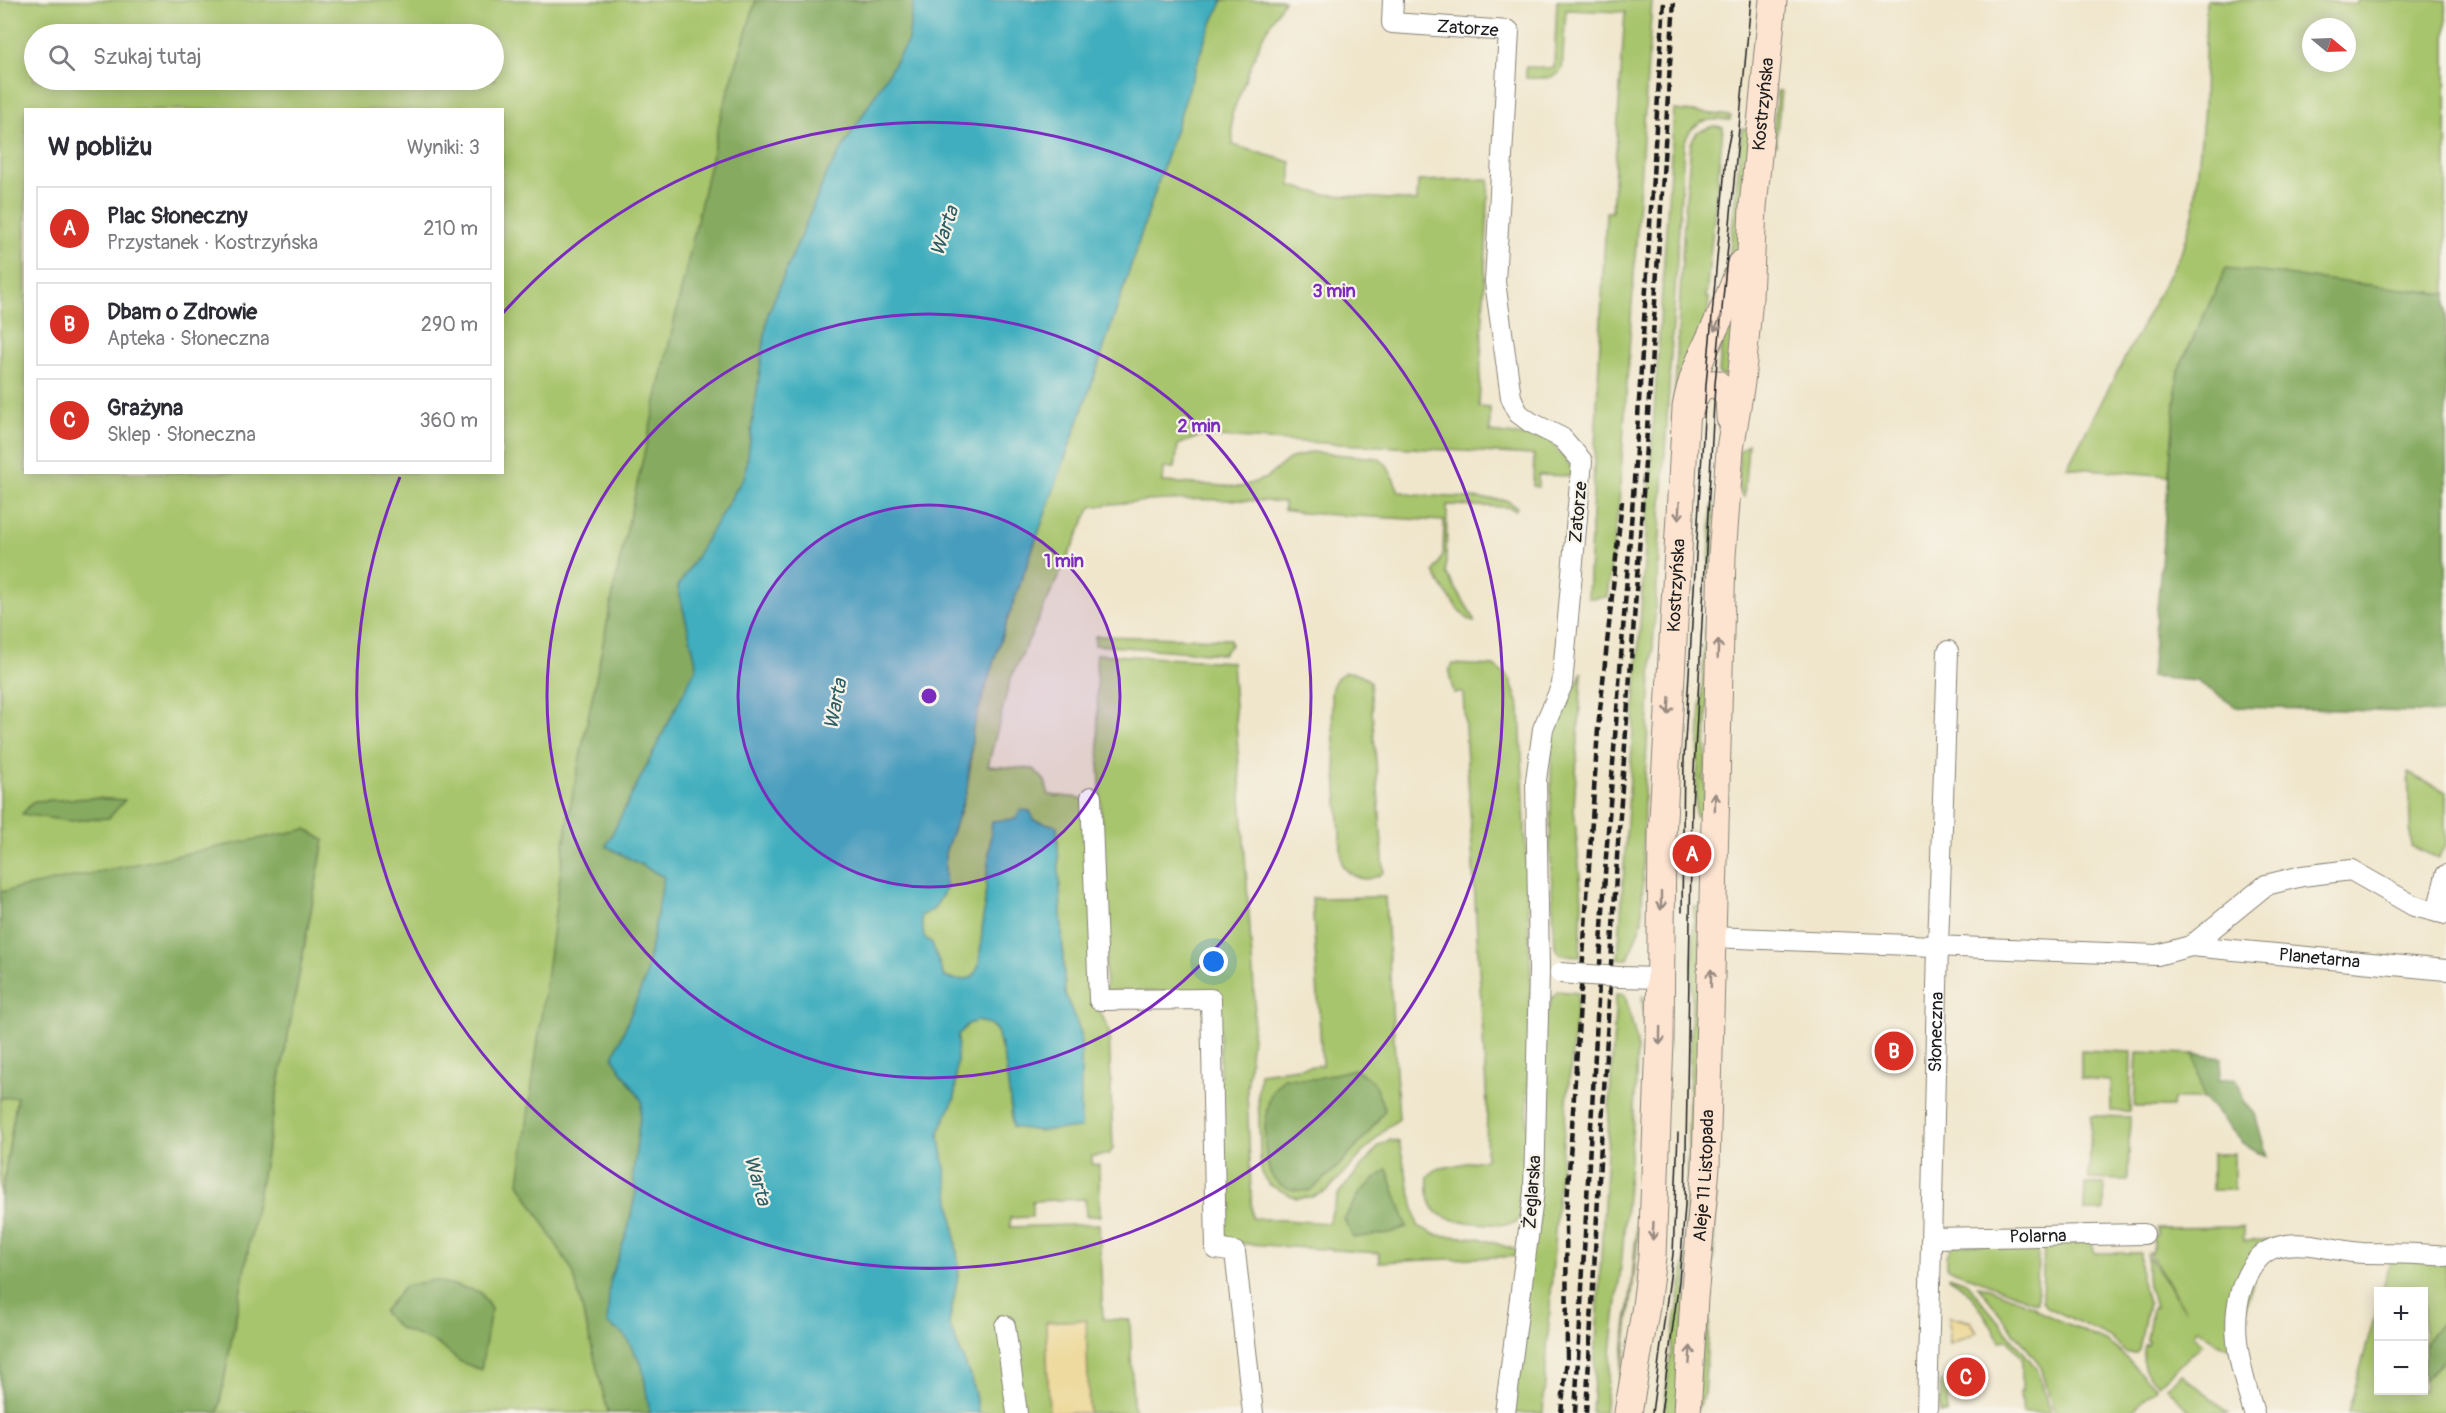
<!DOCTYPE html>
<html lang="pl">
<meta charset="utf-8">
<style>
:root{--surface:#fff;--page:#f2f2f3;--text:#2b2b33;--muted:#7c7c81;--line:#e1e1e2;--accent:#d93025}
body{margin:0;font-family:Pangolin,sans-serif;background:var(--page);color:var(--text)}
.controls{position:absolute;right:18px;bottom:18px;display:grid;overflow:hidden;border-radius:0px;box-shadow:0 3px 15px #0003}
.controls button{width:54px;height:54px;display:grid;place-items:center;padding:0;border:0;border-bottom:2px solid var(--line);background:var(--surface);color:var(--text);font:30px sans-serif}
.compass{position:absolute;left:2302px;top:18px;width:54px;height:54px;border-radius:50%;background:var(--surface);box-shadow:0 3px 15px #0003;rotate:109deg}
.you{position:absolute;left:1214px;top:962px;width:21px;height:21px;margin:-15px;border:4px solid #fff;border-radius:50%;background:#1a73e8;box-shadow:0 0 0 9px #1a73e833}
.badge{display:grid;place-items:center;width:39px;height:39px;border-radius:50%;background:var(--accent);color:#fff;font-size:20px;font-weight:700}
.pin{position:absolute;translate:-50% -50%;border:3px solid #fff;box-shadow:0 2px 6px #0006}
.list{margin:0;padding:0;list-style:none}
h2{display:flex;justify-content:space-between;align-items:center;height:78px;margin:0;padding:0 24px;font-size:26px}
h2 small{font-size:20px;font-weight:400;color:var(--muted)}
.list li{display:grid;grid-template-columns:39px 1fr auto;gap:18px;align-items:center;box-sizing:border-box;height:84px;margin:0 12px 12px;padding:0 12px;border:2px solid var(--line);border-radius:0px}
.list b{display:block;font-size:22px;white-space:nowrap}
.list p{margin:0;font-size:20px;white-space:nowrap;color:var(--muted)}
.list em{font-size:20px;font-style:normal;color:var(--muted)}
.icon{flex:none;width:33px;height:33px;fill:none;stroke:currentColor;stroke-width:2;stroke-linecap:round;stroke-linejoin:round}
.map{position:relative;flex:none;width:2446px;height:1413px;overflow:hidden}
.search{position:absolute;background:var(--surface);box-shadow:0 3px 15px #0003;left:24px;top:24px;width:480px;height:66px;display:flex;align-items:center;gap:15px;box-sizing:border-box;padding:0 21px;border-radius:33px;color:var(--muted);font-size:22px}
.panel{position:absolute;background:var(--surface);box-shadow:0 3px 15px #0003;left:24px;top:108px;width:480px;height:366px;border-radius:0px}
.map>svg:first-child{display:block}
</style>
<div class="map">
<svg width="2446" height="1413" viewBox="0 0 2446 1413">
<rect width="100%" height="100%" fill="#f7f3e8"/>
<filter id="ink" filterUnits="userSpaceOnUse"><feTurbulence type="fractalNoise" baseFrequency=".0167" numOctaves="2"/><feDisplacementMap in="SourceGraphic" scale="12" xChannelSelector="R" yChannelSelector="G"/><feConvolveMatrix kernelMatrix="1 2 1 2 8 2 1 2 1" color-interpolation-filters="sRGB"/></filter>
<filter id="wash" filterUnits="userSpaceOnUse"><feTurbulence type="fractalNoise" baseFrequency=".008" numOctaves="4" result="noise"/><feDisplacementMap in="SourceGraphic" scale="24" xChannelSelector="R" yChannelSelector="G"/><feGaussianBlur stdDeviation="1.35" result="paint"/><feColorMatrix in="noise" values="0 0 0 0 0 0 0 0 0 0 0 0 0 0 0 0 0 1.4 0 .05"/><feComposite in="paint" operator="in"/></filter>
<g filter="url(#wash)">
<rect width="100%" height="100%" fill="#f0e6cc"/>
<g fill="#a7c56c" stroke="#627044" stroke-width="1.5" fill-rule="evenodd">
<path d="M0 0H914L768 314 745 475 678 587 697 666 645 979 613 1058 642 1101 633 1175 636 1192 624 1334 650 1413H218L324 840 0 892ZM34 34H494V80H34ZM26 110H502V472H26Z"/>
<path d="M1223 0H1284L1261 40 1232 114 1233 145 1291 162V186L1322 194 1417 201 1418 181 1489 179 1479 407 1490 408V432L1549 439 1572 468V476L1538 475V487L1533 486 1534 455 1200 436 1178 445 1175 468H1164L1163 482 1241 487 1266 478 1289 459 1311 452 1378 458 1387 465 1399 491 1414 495 1506 500 1517 507 1515 510 1508 507 1447 505 1446 573 1474 618V622C1463 620 1439 584 1434 572L1443 555 1444 521 1302 513 1284 510V502C1219 499 1155 497 1091 507L1010 680 988 766 1034 769 1045 781 1049 795 1081 798 1087 805 1096 1003 1109 1030 1113 1149 1108 1155 1092 1156V1164L1099 1165 1100 1216H1086L1085 1199 1032 1201V1217L1010 1218V1227L1099 1224 1103 1319 1130 1320 1133 1407 1136 1413H1089L1085 1320 1046 1322 1049 1413H979L971 1378 949 1324 959 1270 952 1212 939 1132 955 1097 958 1035 968 1024 976 1021 990 1024 997 1031 1006 1067 1013 1127 1081 1090V1034L1065 994 1057 826 1033 820 992 821 979 965 973 977C962 981 955 981 944 977L932 943 924 937 921 916 934 909 945 878V853L952 828 960 814 971 765 972 728 1004 629 1098 366 1206 36Z"/>
<path d="M1557 0H1652L1619 503 1607 597 1588 598 1606 212H1612L1625 12 1566 10 1562 69C1553 81 1540 78 1526 78V67L1554 68Z"/>
<path d="M2206 0H2309L2357 4 2358 0H2446V294L2226 269 2178 371 2169 476 2067 467 2184 246 2194 211 2204 107ZM2311 27H2347V63H2311Z"/>
<polygon points="1777,91 1781,91 1776,145 1772,141"/>
<path d="M1674 110 1731 116 1730 120C1708 118 1691 120 1684 144L1644 793 1642 921 1628 959H1618Z"/>
<polygon points="1713,126 1723,127 1706,297 1709,298 1707,321 1673,426 1684,222 1691,143 1697,132"/>
<polygon points="1742,128 1751,129 1739,249 1726,293"/>
<polygon points="1739,297 1732,379 1719,374 1721,346"/>
<polygon points="1748,444 1744,497 1739,491 1739,452"/>
<polygon points="1712,506 1715,506 1705,776 1702,777 1702,780 1705,780 1704,816 1695,816"/>
<polygon points="1095,636 1230,639 1231,645 1223,654 1095,645"/>
<polygon points="1096,654 1232,662 1255,1004 1247,1090 1252,1218 1328,1223 1339,1193 1380,1145 1389,1140 1399,1142 1418,1226 1436,1235 1479,1238 1513,1249 1521,1256 1379,1262 1379,1253 1222,1242 1219,992 1106,991"/>
<path d="M1452 664 1494 666 1510 679 1520 708 1531 975 1525 1210 1516 1223C1503 1226 1490 1224 1477 1223 1443 1221 1425 1215 1428 1176L1437 1169 1486 1159 1487 1106 1463 693H1454C1452 684 1446 672 1452 664Z"/>
<path d="M1345 672C1357 672 1363 674 1370 682L1384 872C1368 884 1354 880 1342 865L1331 694C1332 683 1336 678 1345 672Z"/>
<polygon points="1582,672 1574,808 1582,901 1580,956 1561,955 1555,948 1550,849 1552,727 1568,702"/>
<polygon points="2408,773 2446,792 2446,844 2438,858 2411,846"/>
<polygon points="1385,897 1399,1119 1386,1128 1328,1190 1312,1197 1296,1198 1269,1185 1261,1173 1258,1094 1260,1073 1322,1065 1312,898"/>
<polygon points="1694,907 1702,907 1697,1146 1677,1413 1664,1413 1670,1357 1685,1260"/>
<polygon points="1558,991 1578,993 1557,1201 1543,1413 1510,1413 1545,1007 1550,1007 1551,999"/>
<polygon points="1616,994 1625,995 1637,1042 1636,1084 1622,1257 1604,1413 1592,1413"/>
<path d="M1642 996 1648 1003 1652 1013C1649 1147 1635 1280 1617 1413H1615L1632 1284 1645 1117 1649 1040 1644 1019Z"/>
<polygon points="2081,1050 2131,1052 2130,1112 2111,1111 2110,1081 2081,1079"/>
<polygon points="2137,1052 2194,1054 2205,1099 2173,1099 2172,1107 2134,1107"/>
<polygon points="17,1096 0,1205 0,1098"/>
<polygon points="2091,1116 2130,1117 2128,1180 2089,1179"/>
<rect x="2212" y="1154" width="22" height="36"/>
<polygon points="2085,1184 2104,1184 2104,1211 2084,1211"/>
<polygon points="1716,1195 1714,1253 1704,1394 1696,1412"/>
<path d="M2242 1227 2244 1228V1241L2287 1239 2263 1247 2233 1350 2215 1342 2198 1328 2193 1335 2203 1343 2158 1385C2142 1369 2141 1368 2145 1345H2148L2149 1341 2147 1340 2152 1307H2155L2147 1279V1255L2185 1310 2149 1253H2153V1236L2157 1235V1228Z"/>
<polygon points="2091,1242 2095,1253 2140,1253 2141,1279 2148,1303 2139,1350 2136,1353 2126,1353 2110,1337 2045,1306 2042,1300 2044,1243"/>
<polygon points="2038,1243 2037,1303 1947,1268 1947,1256 1952,1245"/>
<polygon points="2392,1256 2446,1264 2446,1413 2348,1413 2378,1304 2378,1390 2424,1390 2424,1292 2382,1291"/>
<path d="M1949 1276 1966 1282 2038 1370 2050 1413H2022L2020 1392 2022 1391V1358L2008 1340 2000 1341C1986 1318 1974 1291 1949 1278Z"/>
<polygon points="1978,1286 1989,1288 2034,1306 2038,1311 2105,1341 2117,1349 2156,1388 2129,1413 2054,1413 2041,1366"/>
<polygon points="2182,1374 2186,1377 2228,1413 2191,1413 2166,1387"/>
<polygon points="1948,1377 1947,1413 1940,1413 1941,1383"/>
</g>
<g fill="#85aa60" stroke="#50633e" stroke-width="1.5">
<polygon points="756,0 914,0 908,41 826,175 768,314 745,475 678,587 697,666 606,846 664,877 645,979 613,1058 642,1101 633,1175 636,1192 628,1229 624,1334 642,1365 650,1413 608,1413 573,1272 519,1183 567,822 619,564 721,115"/>
<polygon points="2226,268 2446,294 2446,713 2236,707 2197,681 2151,677 2178,371"/>
<polygon points="92,798 125,800 109,818 68,821 22,814 34,801"/>
<polygon points="306,829 324,840 218,1413 0,1413 0,1205 17,1097 0,1098 0,892"/>
<polygon points="2194,1054 2222,1058 2219,1080 2237,1079 2244,1101 2255,1114 2267,1157 2243,1143 2203,1097"/>
<path d="M1354 1069 1373 1081 1385 1110C1364 1141 1338 1169 1309 1191 1297 1191 1287 1190 1278 1183 1260 1170 1264 1116 1270 1097 1271 1090 1279 1084 1283 1078L1314 1079Z"/>
<polygon points="1387,1169 1407,1227 1389,1233 1353,1238 1344,1219 1361,1191"/>
<polygon points="434,1280 480,1292 491,1309 481,1370 461,1362 436,1343 399,1328 383,1312 405,1286"/>
<polygon points="2446,1316 2446,1357 2424,1381 2424,1345"/>
</g>
<g fill="#eeda9e" stroke="#857b5d" stroke-width="1.5">
<polygon points="1949,1316 1971,1322 1977,1332 1950,1344"/>
<polygon points="1086,1320 1089,1413 1049,1413 1046,1322"/>
</g>
<path fill="#40aebe" stroke="#2e656d" stroke-width="1.5" d="M914 0H1223L1206 36 1098 366 1004 629 973 728 967 790 945 853V878L947 887 934 909 921 916 924 937 932 943 944 977C954 981 962 981 973 977L979 965 992 821 1016 819 1021 810 1030 811 1034 820 1057 826 1065 994 1081 1033V1128L1039 1131 1013 1127 1006 1067 997 1031 990 1024 977 1021 968 1024 958 1035 955 1097 939 1132 952 1212 959 1270 949 1324 971 1378 979 1413H650L642 1365 624 1334 607 1324 610 1280 628 1229 636 1192 633 1175 642 1101 613 1058 645 979 664 877 606 846 697 666 678 587 745 475 768 314 826 175 908 41Z"/>
</g>
<g filter="url(#ink)">
<g fill="none" stroke-linecap="round" stroke-linejoin="round">
<defs>
<g id="street">
<path id="s1" d="M1393 0 1392 23 1509 31 1495 282 1511 397 1518 413 1530 422 1562 438 1582 461 1562 685 1543 729 1536 780 1539 970 1534 1191 1505 1413"/>
<polyline points="1091,797 1099,1000 1211,999 1216,1249 1235,1252 1253,1413"/>
<polyline points="2437,912 2446,875"/>
<polyline points="1712,937 2157,955 2191,946 2266,885 2302,876 2351,870 2414,906 2446,914"/>
<path id="s2" d="M2191 946 2446 970"/>
<polyline points="1620,977 1661,978"/>
<path id="s3" d="M1932 1238 2144 1234"/>
<polyline points="1005,1326 1017,1413"/>
<path id="s4" d="M1927 1413 1938 946 1948 651"/>
<path d="M2254 1413C2240 1367 2224 1315 2250 1270 2259 1255 2268 1248 2286 1245 2311 1241 2338 1252 2363 1253 2391 1253 2418 1253 2446 1256"/>
</g>
<g id="secondary">
<path d="M1690 409C1695 394 1699 382 1717 384L1729 395 1730 418"/>
<path id="s5" d="M1628 1413 1646 1306 1652 1257 1660 1040 1662 836 1686 408C1694 356 1727 314 1741 264"/>
<path id="s6" d="M1687 1413 1694 1298 1706 1167 1722 556 1730 449 1741 382 1749 298 1753 207 1773 0"/>
</g>
</defs>
<use href="#street" stroke="#868174" stroke-width="22"/>
<use href="#secondary" stroke="#868174" stroke-width="29"/>
<use href="#street" stroke="#fff" stroke-width="20"/>
<use href="#secondary" stroke="#fde4d1" stroke-width="27"/>
<g stroke="#1c1c1c" stroke-width="1.5">
<polyline points="1682,911 1684,759 1706,385 1726,155 1731,130"/>
<polyline points="1652,1413 1673,1254 1678,1133"/>
<polyline points="1661,1413 1679,1281 1685,1206 1692,806 1715,384 1751,0"/>
</g>
<g stroke="#1c1c1c" stroke-width="4.5" stroke-dasharray="9 4.5" stroke-linecap="butt">
<polyline points="1567,1357 1566,1218 1598,729 1622,501"/>
<polyline points="1561,1413 1568,1350"/>
<polyline points="1575,1413 1606,857 1633,497 1664,0"/>
<polyline points="1586,1413 1617,857 1643,494 1674,0"/>
</g>
<defs>
<polyline id="street-bridge" points="1560,973 1620,977"/>
</defs>
<use href="#street-bridge" stroke="#868174" stroke-width="22" stroke-linecap="butt"/>
<use href="#street-bridge" stroke="#fff" stroke-width="20"/>
</g>
<defs><path id="oneway-shaft" d="M-6 0H5M1.5-3L5.5 0L1.5 3" fill="none" stroke-width="1.6" stroke-linecap="round" stroke-linejoin="round" transform="scale(1.5)"/></defs>
<g stroke="#988a80">
<use href="#oneway-shaft" transform="translate(1718 323) rotate(116)"/>
<use href="#oneway-shaft" transform="translate(1679 511) rotate(93)"/>
<use href="#oneway-shaft" transform="translate(1718 649) rotate(-88)"/>
<use href="#oneway-shaft" transform="translate(1669 706) rotate(93)"/>
<use href="#oneway-shaft" transform="translate(1715 802) rotate(-89)"/>
<use href="#oneway-shaft" transform="translate(1661 901) rotate(90)"/>
<use href="#oneway-shaft" transform="translate(1711 978) rotate(-89)"/>
<use href="#oneway-shaft" transform="translate(1660 1036) rotate(91)"/>
<use href="#oneway-shaft" transform="translate(1653 1231) rotate(93)"/>
<use href="#oneway-shaft" transform="translate(1690 1355) rotate(-86)"/>
</g>
</g>
<circle cx="929" cy="696" r="191" fill="#7b2cbf" fill-opacity=".12"/>
<g fill="none" stroke="#7b2cbf" stroke-width="3">
<circle cx="929" cy="696" r="191"/>
<circle cx="929" cy="696" r="382"/>
<path d="M503 313A573 573 0 1 1 400 477"/>
</g>
<g text-anchor="middle" stroke-width="4.5" stroke-linejoin="round" paint-order="stroke">
<g font-size="18" fill="#1c1c1c" stroke="#f7f3e8">
<text dy="6" stroke="none"><textPath href="#s1" startOffset="99">Zatorze</textPath></text>
<text dy="6" stroke="none"><textPath href="#s6" startOffset="1312">Kostrzyńska</textPath></text>
<text transform="translate(1578 512) rotate(-85)" y="6">Zatorze</text>
<text dy="6" stroke="none"><textPath href="#s5" startOffset="830">Kostrzyńska</textPath></text>
<text dy="6" stroke="none"><textPath href="#s2" startOffset="129">Planetarna</textPath></text>
<text dy="6" stroke="none"><textPath href="#s4" startOffset="381">Słoneczna</textPath></text>
<text dy="6" stroke="none"><textPath href="#s6" startOffset="238">Aleje 11 Listopada</textPath></text>
<text transform="translate(1532 1192) rotate(-86)" y="6">Żeglarska</text>
<text dy="6" stroke="none"><textPath href="#s3" startOffset="106">Polarna</textPath></text>
</g>
<g font-size="20" font-style="italic" fill="#2c5e65" stroke="#f7f3e8">
<text transform="translate(944 231) rotate(-72)" y="7">Warta</text>
<text transform="translate(835 704) rotate(-79)" y="7">Warta</text>
<text transform="translate(758 1180) rotate(74)" y="7">Warta</text>
</g>
</g>
<circle cx="929" cy="696" r="9" fill="#7b2cbf" stroke="#f7f3e8" stroke-width="3"/>
<g font-size="18" text-anchor="middle" font-weight="bold" fill="#7b2cbf" stroke="#f7f3e8" stroke-width="4.5" stroke-linejoin="round" paint-order="stroke">
<text x="1334" y="297">3 min</text>
<text x="1199" y="432">2 min</text>
<text x="1064" y="567">1 min</text>
</g>
</svg>
<div class="controls">
<button>+</button>
<button>−</button>
</div>
<svg class="compass" viewBox="-18 -18 36 36"><path d="M0-13l5 13h-10z" fill="#e53935"/><path d="M0 13l5-13h-10z" fill="#7c7c81"/></svg>
<div class="you"></div>
<div class="pin badge" style="left:1692px;top:854px">A</div>
<div class="pin badge" style="left:1894px;top:1051px">B</div>
<div class="pin badge" style="left:1966px;top:1377px">C</div>
<div class="search"><svg class="icon" aria-label="search" viewBox="0 0 24 24"><circle cx="10" cy="10" r="6"/><path d="M15 15l6 6"/></svg>Szukaj tutaj</div>
<section class="panel">
<h2>W pobliżu<small>Wyniki: 3</small></h2>
<ul class="list">
<li><span class="badge">A</span><div><b>Plac Słoneczny</b><p>Przystanek · Kostrzyńska</p></div><em>210 m</em></li>
<li><span class="badge">B</span><div><b>Dbam o Zdrowie</b><p>Apteka · Słoneczna</p></div><em>290 m</em></li>
<li><span class="badge">C</span><div><b>Grażyna</b><p>Sklep · Słoneczna</p></div><em>360 m</em></li>
</ul>
</section>
</div>
